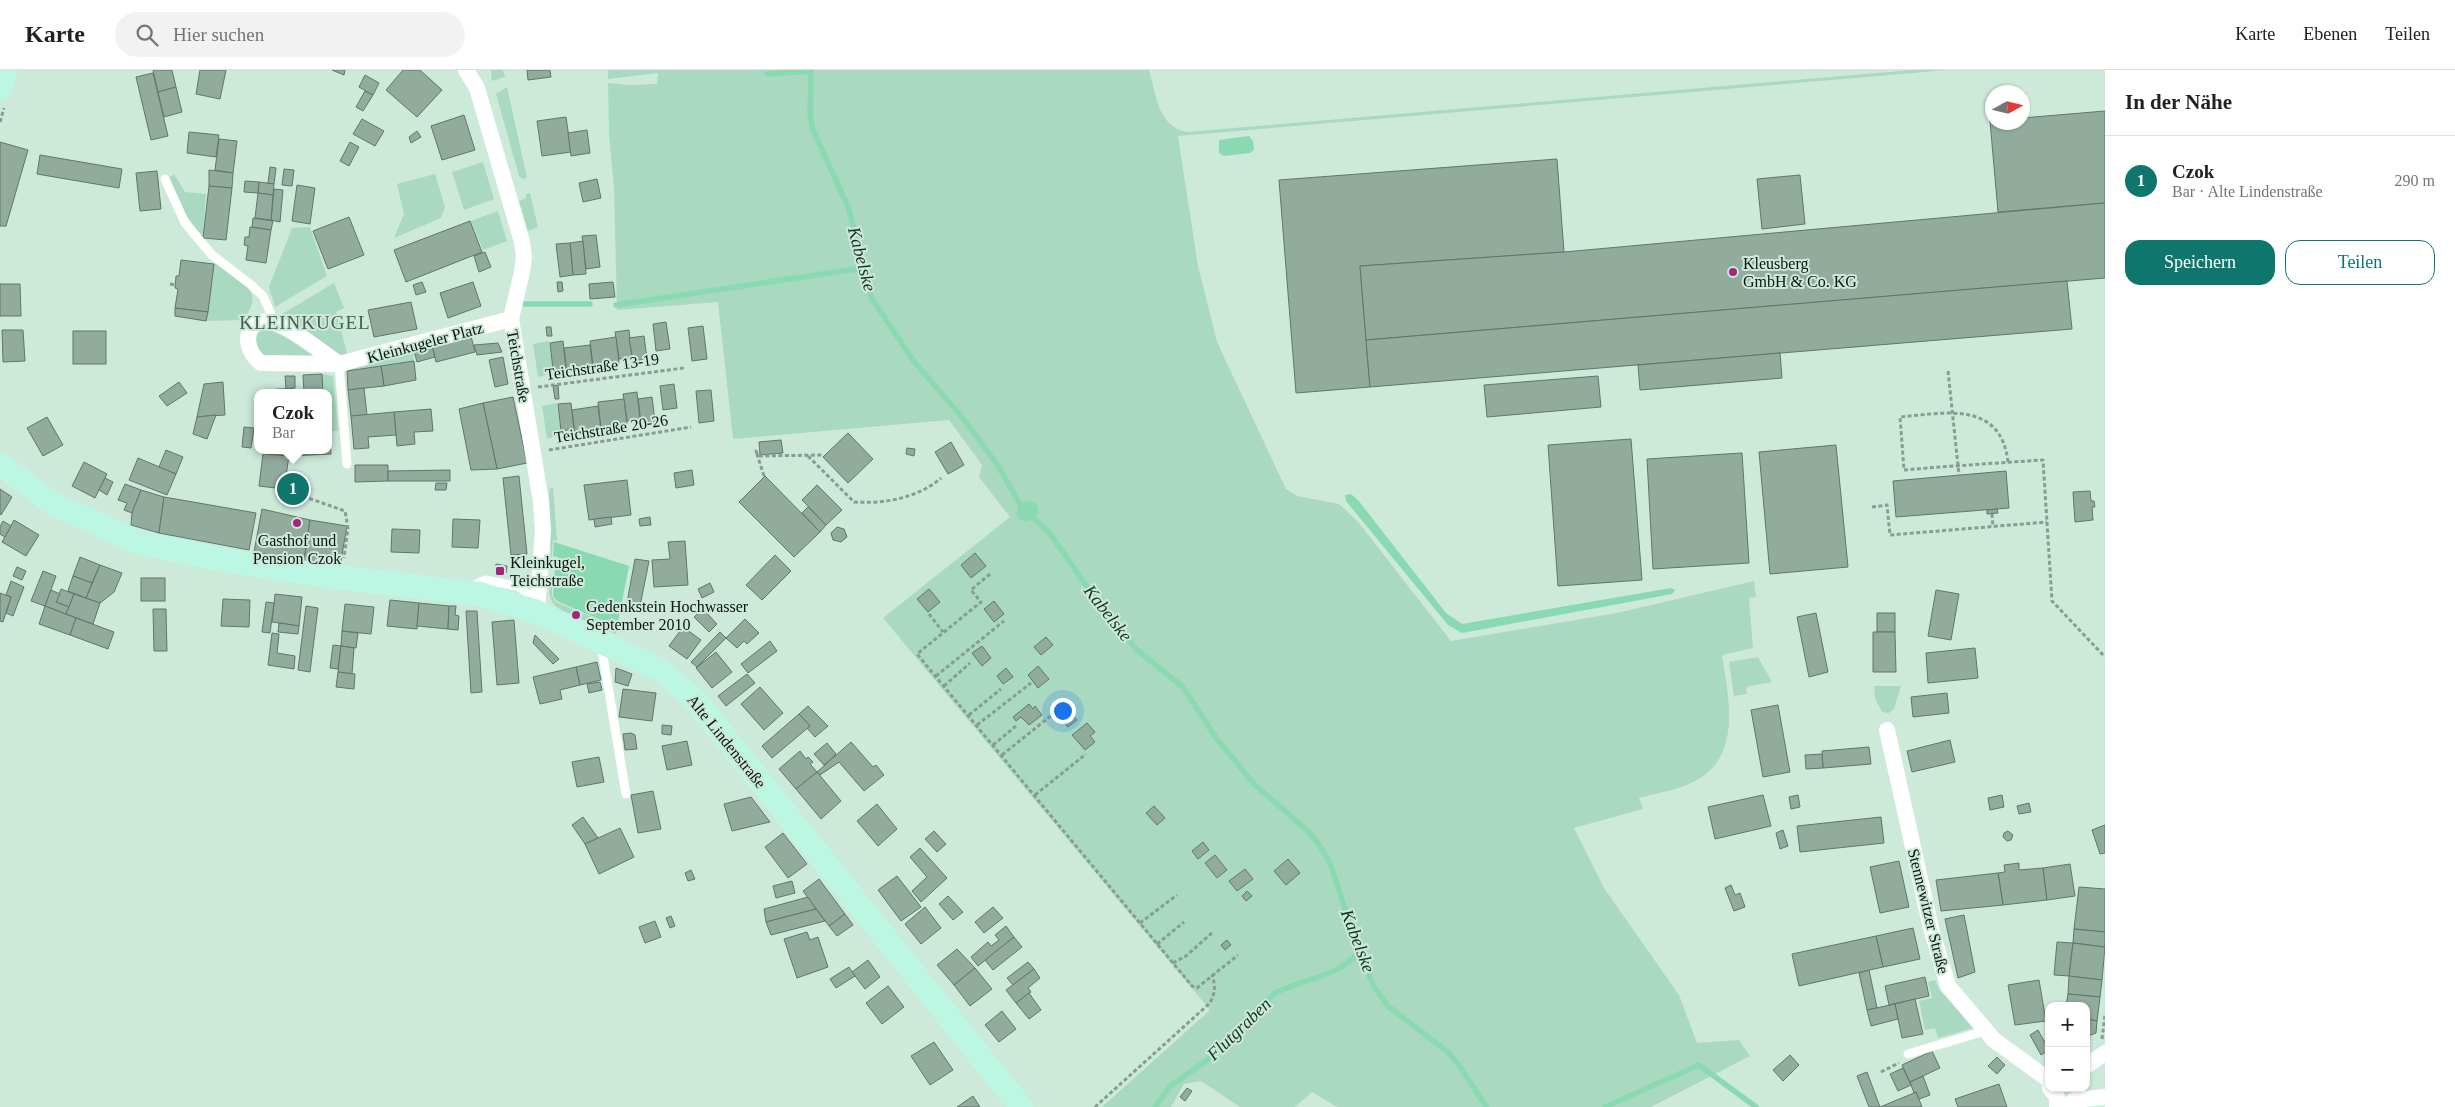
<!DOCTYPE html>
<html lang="de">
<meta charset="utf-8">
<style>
:root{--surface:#fff;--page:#f2f2f2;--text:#202124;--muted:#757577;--line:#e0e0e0;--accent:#0f766e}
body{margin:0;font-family:Georgia,serif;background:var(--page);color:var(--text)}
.controls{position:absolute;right:15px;bottom:15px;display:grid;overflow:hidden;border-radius:10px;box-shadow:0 1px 4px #0004}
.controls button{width:45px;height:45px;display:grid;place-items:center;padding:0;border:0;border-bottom:1px solid var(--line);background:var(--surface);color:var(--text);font:25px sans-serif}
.compass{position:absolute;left:1985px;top:15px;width:45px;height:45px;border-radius:50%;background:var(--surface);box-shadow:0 1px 4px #0004;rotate:82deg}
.you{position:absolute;left:1062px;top:640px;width:18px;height:18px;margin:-12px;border:4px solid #fff;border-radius:50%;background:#1a73e8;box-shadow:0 0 0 8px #1a73e833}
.badge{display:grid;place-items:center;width:32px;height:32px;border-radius:50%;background:var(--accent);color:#fff;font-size:16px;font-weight:700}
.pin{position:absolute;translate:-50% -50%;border:2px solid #fff;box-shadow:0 1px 5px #0006}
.popup{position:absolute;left:254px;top:319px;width:78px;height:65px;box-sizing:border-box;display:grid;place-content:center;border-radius:10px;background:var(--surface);filter:drop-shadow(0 1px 4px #0005);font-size:16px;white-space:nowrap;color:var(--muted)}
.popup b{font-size:19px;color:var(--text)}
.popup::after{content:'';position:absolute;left:50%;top:100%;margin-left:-10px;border:10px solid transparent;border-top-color:var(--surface)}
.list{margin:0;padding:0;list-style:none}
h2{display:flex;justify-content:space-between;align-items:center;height:65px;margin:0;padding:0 20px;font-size:21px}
h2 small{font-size:16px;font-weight:400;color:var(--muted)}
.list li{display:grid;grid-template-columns:32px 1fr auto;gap:15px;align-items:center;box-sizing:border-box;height:90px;padding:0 20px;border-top:1px solid var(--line)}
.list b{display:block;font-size:19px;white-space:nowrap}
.list p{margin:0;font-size:16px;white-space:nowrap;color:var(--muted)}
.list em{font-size:16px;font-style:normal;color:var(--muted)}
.actions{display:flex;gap:10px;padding:15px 20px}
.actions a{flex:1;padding:11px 0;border:1px solid var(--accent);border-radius:15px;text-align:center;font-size:18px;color:var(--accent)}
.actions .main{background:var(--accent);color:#fff}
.icon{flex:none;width:28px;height:28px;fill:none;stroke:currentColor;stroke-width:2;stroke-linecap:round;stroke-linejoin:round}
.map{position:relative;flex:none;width:2105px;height:1037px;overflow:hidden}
header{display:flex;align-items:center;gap:30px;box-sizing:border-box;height:70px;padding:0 25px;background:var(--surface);border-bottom:1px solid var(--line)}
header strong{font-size:24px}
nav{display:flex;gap:28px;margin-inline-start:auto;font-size:18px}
.search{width:350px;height:45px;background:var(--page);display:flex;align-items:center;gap:12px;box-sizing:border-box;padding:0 18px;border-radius:28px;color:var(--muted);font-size:19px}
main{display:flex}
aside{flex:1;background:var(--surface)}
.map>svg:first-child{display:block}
</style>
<header>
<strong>Karte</strong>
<div class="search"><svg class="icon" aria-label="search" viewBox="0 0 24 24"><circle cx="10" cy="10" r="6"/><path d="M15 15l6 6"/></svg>Hier suchen</div>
<nav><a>Karte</a><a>Ebenen</a><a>Teilen</a></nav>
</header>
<main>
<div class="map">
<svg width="2105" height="1037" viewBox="0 0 2105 1037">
<rect width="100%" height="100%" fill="#cde9da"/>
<g fill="#aad9c1">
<polygon points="491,0 503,0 505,7 492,11"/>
<path d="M608 0H1149C1156 24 1158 57 1187 62L1913 0H1948L1178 66 1198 196 1217 272 1286 419 1297 426 1339 434 1359 453 1451 571 1617 543 1754 511 1756 527 1749 528 1753 578 1722 585C1729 629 1742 687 1695 711 1679 720 1657 723 1639 728L1643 739 1574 758 1604 818 1679 925 1697 973 1739 970 1750 986 1651 1037H1337L1312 1022 1295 1037H1240L1201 1011 1184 1014 1171 1037H1102L1210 940 883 548 1010 447 979 407 982 395 949 350 733 369 718 232 617 240 614 119 609 64 608 13 628 15 657 14 658 3 608 9Z"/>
<polygon points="507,17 527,108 523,109 519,106 496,24"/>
<polygon points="483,92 494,129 464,140 452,102"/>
<polygon points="174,104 185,122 206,124 203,168 184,142 169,108"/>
<polygon points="435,104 445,137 441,148 394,168 404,144 397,114"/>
<polygon points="530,123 538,157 528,161 519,131 526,128 526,124"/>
<polygon points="498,141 507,171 483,180 471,151"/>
<polygon points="310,157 327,206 275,237 269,217 292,158"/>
<path d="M219 193C240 210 268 222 242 250L206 251 214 194Z"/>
<polygon points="334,213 344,238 336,242 347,283 343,286 333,283 282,250 279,246"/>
<polygon points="260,259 275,260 312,285 311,287 266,289 256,283 255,262"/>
<polygon points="549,271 553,303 538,307 533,274"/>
<polygon points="413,282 414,291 347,301 353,298"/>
<polygon points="322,304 333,306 338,361 328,361 328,323 324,323"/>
<polygon points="557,333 561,364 547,369 542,336"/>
<polygon points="553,417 557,471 553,470 551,495 549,419"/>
<path d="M552 509V526L556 532 617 558 616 564 578 548 580 544 574 541 572 545C551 536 549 532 549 510Z"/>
<polygon points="1758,587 1772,612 1746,617 1747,624 1734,626 1729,592"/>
<polygon points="1874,616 1901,616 1894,639 1889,643 1882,642 1875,628"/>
<polygon points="1935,910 1939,919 1973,958 1938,968 1935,958 1925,960 1919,931 1932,928 1928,912"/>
</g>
<g fill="#89d9b2">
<polygon points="1249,66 1253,71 1254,80 1250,83 1224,86 1219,83 1219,70"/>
<polygon points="1351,424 1358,430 1446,543 1462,554 1671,518 1675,520 1672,524 1462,563 1448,555 1346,431 1345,425"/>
<polygon points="554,472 629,496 617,557 557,531 553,526 555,496 553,492 558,492 558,487 553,486"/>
</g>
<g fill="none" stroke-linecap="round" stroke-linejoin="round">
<g stroke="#89d9b2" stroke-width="5.5">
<polyline points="811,0 810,45 813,60 849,139 871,227 913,290 966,352 998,396 1021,436 1051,465 1101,537 1137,580 1183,617 1216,668 1255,715 1309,762 1320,776 1330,793 1359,882 1374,917 1389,937 1448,982 1461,998 1486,1037"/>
<polyline points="767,4 811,1"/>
<polyline points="525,234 590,234"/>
<polyline points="616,235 863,198"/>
<path d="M1155 1037 1170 1016 1213 986 1275 923C1303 909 1338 907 1359 882"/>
<polyline points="1605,1037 1699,995 1756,1037"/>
</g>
<polyline stroke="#89d9b2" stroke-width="19" points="1026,442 1029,440"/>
</g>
<g fill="#91ab9d" stroke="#5f776b">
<polygon points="153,0 172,0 176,17 158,22"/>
<polygon points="200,0 226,0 220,29 196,24"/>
<polygon points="332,0 345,0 344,5"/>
<polygon points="403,0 420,0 442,20 417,47 386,20"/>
<polygon points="527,0 550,0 551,7 528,10"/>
<polygon points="153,3 168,66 151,70 136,7"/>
<polygon points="365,5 379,13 373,25 359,17"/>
<polygon points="176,17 182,42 164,47 158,22"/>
<polygon points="365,21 373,25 363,41 356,37"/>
<polygon points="2105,41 2105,133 1998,142 1990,51 2022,52 2022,48"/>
<polygon points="464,45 475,80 442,90 431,56"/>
<polygon points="566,47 571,82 542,86 537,51"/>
<polygon points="362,49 384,61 375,76 353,64"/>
<polygon points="587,60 590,83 571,86 568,63"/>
<polygon points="417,61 421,67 411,73 409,67"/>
<polygon points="189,62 219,65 216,87 187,83"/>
<polygon points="219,69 237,71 233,103 215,100"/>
<polygon points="0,72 28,80 6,156 0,156"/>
<polygon points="350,72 359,77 349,96 340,91"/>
<polygon points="40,85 122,99 119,118 37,104"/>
<polygon points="1557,89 1564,182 1360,196 1370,317 1296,323 1279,110"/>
<polygon points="270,97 276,98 274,114 268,113"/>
<polygon points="284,99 294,100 292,116 282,115"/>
<polygon points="209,100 233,103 232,118 209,116"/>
<polygon points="157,101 161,139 140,141 136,103"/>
<polygon points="1800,105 1805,154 1762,159 1757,109"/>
<polygon points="597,109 601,128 583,132 579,113"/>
<polygon points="245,111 259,112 258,123 244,122"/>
<polygon points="259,112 274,114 273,125 258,123"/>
<polygon points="297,115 315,118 310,154 292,151"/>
<polygon points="209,116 232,118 226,170 203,168"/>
<polygon points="274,119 283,120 280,152 271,150"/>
<polygon points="258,123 273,125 271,150 255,148"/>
<polygon points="2105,133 2105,208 1366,270 1360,196 1564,182"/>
<polygon points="349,147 364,185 328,199 313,161"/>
<polygon points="253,148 273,151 271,160 252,157"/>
<polygon points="470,151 482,182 406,212 394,180"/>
<polygon points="250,157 271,160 266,193 246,190 248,176 244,175 245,167 249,167"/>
<polygon points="596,165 600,197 586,199 582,166"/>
<polygon points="583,171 586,204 573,205 570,173"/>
<polygon points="570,173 573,205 560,207 556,174"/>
<polygon points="485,182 491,197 479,202 474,186"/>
<polygon points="181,190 214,194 208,242 175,238 178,219 175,218 176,206 179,206"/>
<polygon points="2067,211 2072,259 1370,317 1366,270"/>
<polygon points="422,212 426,222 416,225 413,215"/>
<polygon points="473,212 481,236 448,248 440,223"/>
<polygon points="557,212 562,212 563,221 558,222"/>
<polygon points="613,212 615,227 590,229 589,214"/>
<polygon points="0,214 20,214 21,246 0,246"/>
<polygon points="411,232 417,259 374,267 368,240"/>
<polygon points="175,238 208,242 206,251 175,246"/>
<polygon points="666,252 670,279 656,281 653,254"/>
<polygon points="703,256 707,289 692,291 688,258"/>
<polygon points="546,257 551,257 552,266 547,266"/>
<polygon points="2,260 23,260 25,291 3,292"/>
<polygon points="629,260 632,288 619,289 615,262"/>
<rect x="73" y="261" width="33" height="33"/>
<polygon points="471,266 475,282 436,292 432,276"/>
<polygon points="644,266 647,289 633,291 629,268"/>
<polygon points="616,267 619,293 593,296 590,271"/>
<polygon points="563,271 566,298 553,300 550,273"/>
<polygon points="498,273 502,282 477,285 474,275"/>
<polygon points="590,275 593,299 567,302 564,278"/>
<polygon points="432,276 435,287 417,292 414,281"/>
<polygon points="1780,283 1782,308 1640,320 1638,295"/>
<polygon points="503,287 508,314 495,317 489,290"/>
<polygon points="414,291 416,310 384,316 381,296"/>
<polygon points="381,296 384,316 348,320 347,301"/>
<polygon points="322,304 323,323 304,323 303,305"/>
<polygon points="285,306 295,306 295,318 286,319"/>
<polygon points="1598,306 1601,337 1487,347 1484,315"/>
<polygon points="179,312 187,323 167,336 159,326"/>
<polygon points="223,312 225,345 197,347 204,314"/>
<polygon points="674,314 677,338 663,340 660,316"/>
<polygon points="558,315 559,329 555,329 553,316"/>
<polygon points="364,318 367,345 351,346 348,320"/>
<rect x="277" y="319" width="9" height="4"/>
<polygon points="711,320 714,351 699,353 696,321"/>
<polygon points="637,322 640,349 627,351 623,324"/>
<polygon points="513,327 527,393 497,399 483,333"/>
<polygon points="652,327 655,351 641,353 638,329"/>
<polygon points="624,329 627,354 601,358 598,332"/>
<polygon points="483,333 497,399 471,400 459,339"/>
<polygon points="571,333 574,359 561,361 558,334"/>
<polygon points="598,336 601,360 575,364 572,340"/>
<polygon points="431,339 433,361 414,362 415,374 397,376 394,342"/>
<polygon points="394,342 396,365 368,367 369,378 354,379 351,346"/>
<polygon points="216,345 207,369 193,364 197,347"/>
<polygon points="47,347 63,375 43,386 27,358"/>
<polygon points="244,357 254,358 251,378 242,377"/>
<polygon points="848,363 873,389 848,413 823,387"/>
<polygon points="1631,369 1642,510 1558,516 1548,375"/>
<polygon points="328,370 330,370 331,384 289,386 289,380 328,380"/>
<polygon points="781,370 783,383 760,385 759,372"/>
<polygon points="951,372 964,395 948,404 935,382"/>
<polygon points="1836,375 1848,497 1770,504 1759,382"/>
<polygon points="907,378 915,379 914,386 906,384"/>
<polygon points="166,380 183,387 176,404 159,397"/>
<polygon points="264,380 289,380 289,386 263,384"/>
<polygon points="1742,383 1749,493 1653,499 1647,389"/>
<polygon points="263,384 289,386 284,419 259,416"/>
<polygon points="138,388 176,404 167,425 129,410"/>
<polygon points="84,392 107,404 95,428 72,416"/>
<polygon points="355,395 388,395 388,411 355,412"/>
<polygon points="450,400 450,411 388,411 388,401"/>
<polygon points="692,400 694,415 676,418 674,403"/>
<polygon points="2006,401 2009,438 1896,447 1893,411"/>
<polygon points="519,406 527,484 511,485 503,408"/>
<polygon points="765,406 820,462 794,487 739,432"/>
<polygon points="105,408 113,412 107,425 99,420"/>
<polygon points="627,410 631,445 589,450 584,415"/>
<polygon points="436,413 447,413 446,420 435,420"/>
<polygon points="125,414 141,420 132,443 124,440 127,433 118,430"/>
<polygon points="817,415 842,440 826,455 802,430"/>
<polygon points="0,419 12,427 1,445 0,444"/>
<polygon points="141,420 164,427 159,463 131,455 132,443"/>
<polygon points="2090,421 2091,431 2094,431 2095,437 2092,437 2093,450 2075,452 2073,422"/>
<polygon points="164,427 256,443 249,480 159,463"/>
<polygon points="808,437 826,455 820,462 802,443"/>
<polygon points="262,439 310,450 304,491 254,482"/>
<polygon points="1997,439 1998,443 1987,444 1987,440"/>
<polygon points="611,447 612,454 595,457 594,449"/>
<polygon points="650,447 651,455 640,456 639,449"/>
<polygon points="453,449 480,450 478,478 452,477"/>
<polygon points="14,450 39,465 26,486 2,472"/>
<polygon points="310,450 347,456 340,496 304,491"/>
<polygon points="3,451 11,456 5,467 0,464 0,457"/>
<polygon points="837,457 844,459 847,467 841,472 833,470 831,463"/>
<polygon points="392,459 420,460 419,483 391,482"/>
<polygon points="685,471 688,515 654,517 652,490 670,489 668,472"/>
<polygon points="975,483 986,496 971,508 961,495"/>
<polygon points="775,485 791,501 762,530 746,515"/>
<polygon points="80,487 100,495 92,513 73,506"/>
<polygon points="635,489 649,491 639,541 626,538"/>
<polygon points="496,494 507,496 506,503 495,501"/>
<polygon points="100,495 122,503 114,522 100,533 86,528"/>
<polygon points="17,497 26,501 22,510 13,506"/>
<polygon points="43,501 56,506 45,536 31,531"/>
<polygon points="73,506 92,513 86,528 68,521"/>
<rect x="141" y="508" width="24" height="23"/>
<polygon points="11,511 24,517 13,546 6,543 11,527 6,525"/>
<polygon points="710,513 714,522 702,528 698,519"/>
<polygon points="61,519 74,524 69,537 56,532"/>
<polygon points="929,519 940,532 928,542 917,529"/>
<polygon points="51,520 60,524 56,532 69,537 66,544 45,536"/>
<polygon points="1936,520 1959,524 1951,570 1928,566"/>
<polygon points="0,523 11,527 3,552 0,551"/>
<polygon points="74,524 100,533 93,554 66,544"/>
<polygon points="275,524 302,527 299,556 272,552"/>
<polygon points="223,529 250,530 249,557 221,556"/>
<polygon points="390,530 419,533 417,559 387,556"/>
<polygon points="994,531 1004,544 994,552 984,539"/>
<polygon points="266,532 274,533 270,563 262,562"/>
<polygon points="419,533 449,536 448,559 417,556"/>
<polygon points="345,534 374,537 371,564 342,561"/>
<polygon points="45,536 76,548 70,565 39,554"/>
<polygon points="306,536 318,538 310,602 298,600"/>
<polygon points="449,536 456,536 455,545 459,546 458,560 448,559"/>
<polygon points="153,539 166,539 167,581 154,581"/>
<polygon points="703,539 717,554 709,562 694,547"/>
<polygon points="466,541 477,541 482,622 471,623"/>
<polygon points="1816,543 1828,602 1809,607 1797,547"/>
<rect x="1877" y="543" width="18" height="19"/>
<polygon points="76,548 114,562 108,579 70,565"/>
<polygon points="745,549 759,563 747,574 744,571 737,578 726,568"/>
<polygon points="514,550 519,613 497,615 492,552"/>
<polygon points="279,553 299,556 298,564 278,562"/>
<polygon points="683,557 701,570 687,589 669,576"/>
<polygon points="342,561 358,563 356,578 341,576"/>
<polygon points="720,562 726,568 697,597 691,592"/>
<polygon points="1873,562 1895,562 1896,602 1873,602"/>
<polygon points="272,563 279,564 277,583 295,586 294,599 268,595"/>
<polygon points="535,565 559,589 553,594 533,573"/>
<polygon points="1046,567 1053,575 1041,585 1034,577"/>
<polygon points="770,571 777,581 748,603 741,594"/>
<polygon points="333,575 341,576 338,599 330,598"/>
<polygon points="341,576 354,578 352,604 338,602"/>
<polygon points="982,576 991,588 982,596 972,583"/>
<polygon points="1975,578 1978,608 1928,613 1926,583"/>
<polygon points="716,582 732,602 712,618 696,598"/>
<polygon points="597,592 601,610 580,615 576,597"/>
<polygon points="1038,596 1049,609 1038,618 1028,605"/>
<polygon points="576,597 580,615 560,620 562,629 540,634 533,607"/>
<polygon points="616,598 632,604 628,616 615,612"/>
<polygon points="1006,598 1013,607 1003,614 997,606"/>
<polygon points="338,602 355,604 354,619 336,617"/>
<polygon points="747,604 755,613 726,636 718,626"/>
<polygon points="600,612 602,620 589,623 587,614"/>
<polygon points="760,617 783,643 764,660 741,634"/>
<polygon points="623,619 656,623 652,651 619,647"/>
<polygon points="1947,623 1949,643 1913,647 1911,627"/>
<polygon points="1029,634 1033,639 1035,636 1042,645 1029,655 1021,647 1016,651 1013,647"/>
<polygon points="1778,635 1790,702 1763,707 1751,640"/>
<polygon points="808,636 828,656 815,667 807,658 810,656 799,644"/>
<polygon points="1069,641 1077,650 1068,657 1060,648"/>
<polygon points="799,644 810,656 772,688 762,676"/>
<polygon points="1087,653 1095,662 1090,666 1095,672 1085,680 1072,665"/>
<polygon points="662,655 672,656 671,665 662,664"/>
<polygon points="631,663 635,665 637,679 625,680 623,664"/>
<polygon points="1950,670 1955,692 1912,702 1907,681"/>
<polygon points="687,671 692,695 667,700 662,676"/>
<polygon points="851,672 873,697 876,695 884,705 864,721 839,692 820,705 817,702"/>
<polygon points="827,673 836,684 824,695 814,684"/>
<polygon points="1869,677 1871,694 1823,698 1822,681"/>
<polygon points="800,681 806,689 808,687 813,692 810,694 817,702 796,719 779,699"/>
<polygon points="1822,684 1823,698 1806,699 1805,685"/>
<polygon points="599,687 604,712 577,717 572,692"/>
<polygon points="817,702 841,731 821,749 796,719"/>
<polygon points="653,721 661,759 638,763 631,725"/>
<polygon points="1763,725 1771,756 1715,769 1708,737"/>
<polygon points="1798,725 1800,737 1791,739 1789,727"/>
<polygon points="2002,725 2004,737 1990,740 1988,728"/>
<polygon points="751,727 770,752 732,761 724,734"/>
<polygon points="2029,733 2031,742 2019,744 2017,736"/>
<polygon points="877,734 897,759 878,776 857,751"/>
<polygon points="1154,736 1165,748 1157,755 1146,743"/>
<polygon points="583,747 598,768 585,774 572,755"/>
<polygon points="1881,747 1884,773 1800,782 1797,756"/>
<polygon points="2105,755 2105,783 2100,784 2092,760"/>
<polygon points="620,758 634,787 599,804 585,774"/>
<polygon points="1783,760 1788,776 1780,779 1776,763"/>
<polygon points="934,761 946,774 937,782 925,769"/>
<polygon points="2008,761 2013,765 2011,770 2007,771 2003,767 2004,763"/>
<polygon points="783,763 807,794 788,808 765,777"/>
<polygon points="1203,772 1209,780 1198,789 1192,781"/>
<polygon points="920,778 947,808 921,832 912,821 927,807 910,787"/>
<polygon points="1215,785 1227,800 1217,808 1205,793"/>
<polygon points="1288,789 1300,803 1286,815 1274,801"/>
<polygon points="1899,791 1909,837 1880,843 1870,797"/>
<polygon points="2019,793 2019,800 2043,798 2047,830 2003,835 1998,803 2005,802 2004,795"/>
<polygon points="2070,794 2075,826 2047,830 2043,798"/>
<polygon points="1245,799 1253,809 1237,821 1229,811"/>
<polygon points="691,800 695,809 688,811 685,803"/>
<polygon points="1998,803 2003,835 1941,841 1936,810"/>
<polygon points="897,806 921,837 901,851 878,820"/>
<polygon points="819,809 845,844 829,856 803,821"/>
<polygon points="792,811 795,823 776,828 773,816"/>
<polygon points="1731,815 1735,825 1740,823 1745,837 1734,841 1725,818"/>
<polygon points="2079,817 2105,819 2105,862 2074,859"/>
<polygon points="1247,821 1252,826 1246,831 1242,826"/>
<polygon points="948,826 963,842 953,850 939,834"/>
<polygon points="808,827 816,839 766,852 764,839"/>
<polygon points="925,837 941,858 921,874 905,854"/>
<polygon points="993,837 1003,848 984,863 975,852"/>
<polygon points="816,839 825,851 771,865 766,852"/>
<polygon points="845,844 853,855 837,866 829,856"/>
<polygon points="1964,845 1975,902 1958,908 1945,849"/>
<polygon points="671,846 675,856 670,858 666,848"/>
<polygon points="655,851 661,867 645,873 639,857"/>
<polygon points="1006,856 1014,867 978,896 971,887 988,872 991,876 999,870 995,865"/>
<polygon points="1913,858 1920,889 1883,897 1876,866"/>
<polygon points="2074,859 2105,862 2105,877 2073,873"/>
<polygon points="807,862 810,870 818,867 828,897 797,908 784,869"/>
<polygon points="1876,866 1883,897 1799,916 1792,884"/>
<polygon points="1014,867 1022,877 993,900 985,890"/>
<polygon points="1227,870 1231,875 1225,880 1221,875"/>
<polygon points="2057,872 2073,873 2069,906 2054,905"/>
<polygon points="2073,873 2105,877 2102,910 2069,906"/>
<polygon points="957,879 975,898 954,915 937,895"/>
<polygon points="868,890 880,907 865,919 852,902"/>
<polygon points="1028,892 1034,899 1013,915 1007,908"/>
<polygon points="849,897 855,906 836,918 830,909"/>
<polygon points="975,898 992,919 970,936 954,915"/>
<polygon points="1034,899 1040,908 1028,918 1031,922 1016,933 1006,920"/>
<polygon points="1869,900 1877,938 1867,940 1859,903"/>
<polygon points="2069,906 2102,910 2100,927 2068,924"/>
<polygon points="1925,907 1929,926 1889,935 1885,916"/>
<polygon points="2039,910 2046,951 2015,955 2008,915"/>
<polygon points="888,916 904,937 882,954 866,933"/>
<polygon points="1029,923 1041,940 1029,949 1016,933"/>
<polygon points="2068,924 2100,927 2097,951 2086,949 2086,936 2066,936"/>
<polygon points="1915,929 1923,964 1902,968 1895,934"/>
<polygon points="1895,934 1898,949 1871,956 1867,940"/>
<polygon points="1002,941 1016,959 999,972 985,955"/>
<polygon points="2086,949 2097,951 2096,963 2086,967"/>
<polygon points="2038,960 2049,980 2041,985 2030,965"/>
<polygon points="934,972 953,1000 930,1015 911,986"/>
<polygon points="1932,981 1940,998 1910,1012 1902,995"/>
<polygon points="1790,985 1799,995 1783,1011 1773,1000"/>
<polygon points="1997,987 2005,995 1997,1004 1988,996"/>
<polygon points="1903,998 1911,1015 1898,1021 1890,1004"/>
<polygon points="1867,1002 1880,1037 1869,1037 1857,1006"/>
<polygon points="1923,1006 1930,1025 1919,1029 1916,1022 1914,1023 1910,1012"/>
<polygon points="1999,1014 2007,1037 1958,1037 1955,1029"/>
<polygon points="1187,1018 1192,1021 1185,1031 1180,1027"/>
<polygon points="1916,1022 1922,1037 1880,1037 1914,1023"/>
<polygon points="973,1026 980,1037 957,1037"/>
</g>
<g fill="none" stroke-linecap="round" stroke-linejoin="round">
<g stroke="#889d92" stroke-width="3" stroke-dasharray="4 2.5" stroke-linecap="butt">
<polyline points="0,52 4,38"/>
<polyline points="170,214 175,215"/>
<polyline points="1948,301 1959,405"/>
<polyline points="538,317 684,298"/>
<polyline points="549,380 691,357"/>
<path d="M808 386 854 432C885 434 918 428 941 408"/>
<path d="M2008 392C2001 330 1944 343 1900 347L1904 400C1950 396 1997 393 2043 390L2052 531 2105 587"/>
<polyline points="764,406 756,381 758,386 822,385"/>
<polyline points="291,422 345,441 348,458 344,488"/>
<polyline points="1872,437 1887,435 1890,465 2047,452"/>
<polyline points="1992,444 1993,457"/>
<polyline points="990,504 971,520 981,532 917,584 1192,916 1197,918 1238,885"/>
<polyline points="929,544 943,562"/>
<polyline points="936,606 1004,551"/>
<polyline points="944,616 970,593"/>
<polyline points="969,645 1001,619"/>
<polyline points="977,655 1031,613"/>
<polyline points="993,675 1016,656"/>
<polyline points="1002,685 1058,640"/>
<polyline points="1035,725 1086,684"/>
<polyline points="1140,853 1177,825"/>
<polyline points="1157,874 1184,852"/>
<polyline points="1173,893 1186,886 1213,862"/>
<polyline points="2102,969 2105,945"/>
<polyline points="1881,1002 1899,993"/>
<path d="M1095 1037 1210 933C1215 923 1216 916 1212 905"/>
</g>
<g stroke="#fff" stroke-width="9">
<polyline points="165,109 185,153 212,185 250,214 263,226 275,253"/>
<polyline points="339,294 347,394"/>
<polyline points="470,517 485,510 517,516 525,521 533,535"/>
<polyline points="601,574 626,724"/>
<polyline points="1908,984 1985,961"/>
</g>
<g stroke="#fff" stroke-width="16">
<polyline points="466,0 477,18 522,172 524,187 522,202 511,249 541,432 543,460 537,542"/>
<path d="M339 294C319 280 297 261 274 253 245 244 240 278 261 293L339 294 511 249"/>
<polyline points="1887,660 1931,858 1948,916 1994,970 2049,1010"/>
<polyline points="2086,996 2105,983"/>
<polyline points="2050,1018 2057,1027 2057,1037"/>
<polyline points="2067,1037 2074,1030 2105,1027"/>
</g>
<g stroke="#bbf7e2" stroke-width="24">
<polyline points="0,19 5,0"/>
<polyline points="0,394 52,433 137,472 224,490 335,507 480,524 537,542 657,598 693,627 1021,1037"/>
</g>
</g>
<g fill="#a1277d" stroke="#cde9da" stroke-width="2">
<circle cx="1733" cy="202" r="5"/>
<circle cx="297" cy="453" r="5"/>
<rect x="495" y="496" width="10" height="10" rx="2.5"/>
<circle cx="576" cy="545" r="5"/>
</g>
<g text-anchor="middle" stroke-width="4" stroke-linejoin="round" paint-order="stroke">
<g font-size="16" fill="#0a130e" stroke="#cde9da" text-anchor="start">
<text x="1743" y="199">Kleusberg<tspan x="1743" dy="18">GmbH &amp; Co. KG</tspan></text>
<text x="297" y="476" text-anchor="middle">Gasthof und<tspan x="297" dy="18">Pension Czok</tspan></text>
<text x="510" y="498">Kleinkugel,<tspan x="510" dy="18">Teichstraße</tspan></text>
<text x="586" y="542">Gedenkstein Hochwasser<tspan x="586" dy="18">September 2010</tspan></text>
</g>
<g font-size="16" fill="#0a130e" stroke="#cde9da">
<text transform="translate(425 272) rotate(-15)" y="6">Kleinkugeler Platz</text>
<text transform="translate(519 296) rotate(80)" y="6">Teichstraße</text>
<text transform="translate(602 296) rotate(-8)" y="6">Teichstraße 13-19</text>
<text transform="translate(611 358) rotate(-9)" y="6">Teichstraße 20-26</text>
<text transform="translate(727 671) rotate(51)" y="6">Alte Lindenstraße</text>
<text transform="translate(1929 841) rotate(76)" y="6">Stennewitzer Straße</text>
</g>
<g font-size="18" font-style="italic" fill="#103425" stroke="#cde9da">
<text transform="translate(862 189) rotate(75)" y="6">Kabelske</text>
<text transform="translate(1108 543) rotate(52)" y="6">Kabelske</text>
<text transform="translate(1358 871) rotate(69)" y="6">Kabelske</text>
<text transform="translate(1239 959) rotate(-44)" y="6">Flutgraben</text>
</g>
<g font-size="19" letter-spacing="1" fill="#465d51" stroke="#cde9da">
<text x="305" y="259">KLEINKUGEL</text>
</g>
</g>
</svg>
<div class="controls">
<button>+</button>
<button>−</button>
</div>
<svg class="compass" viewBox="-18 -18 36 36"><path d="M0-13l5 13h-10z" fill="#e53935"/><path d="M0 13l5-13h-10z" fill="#757577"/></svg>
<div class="you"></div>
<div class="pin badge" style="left:293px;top:419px">1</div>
<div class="popup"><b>Czok</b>Bar</div>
</div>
<aside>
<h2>In der Nähe<small></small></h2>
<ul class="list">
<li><span class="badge">1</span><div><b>Czok</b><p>Bar · Alte Lindenstraße</p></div><em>290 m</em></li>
</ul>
<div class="actions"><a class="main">Speichern</a><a>Teilen</a></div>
</aside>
</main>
